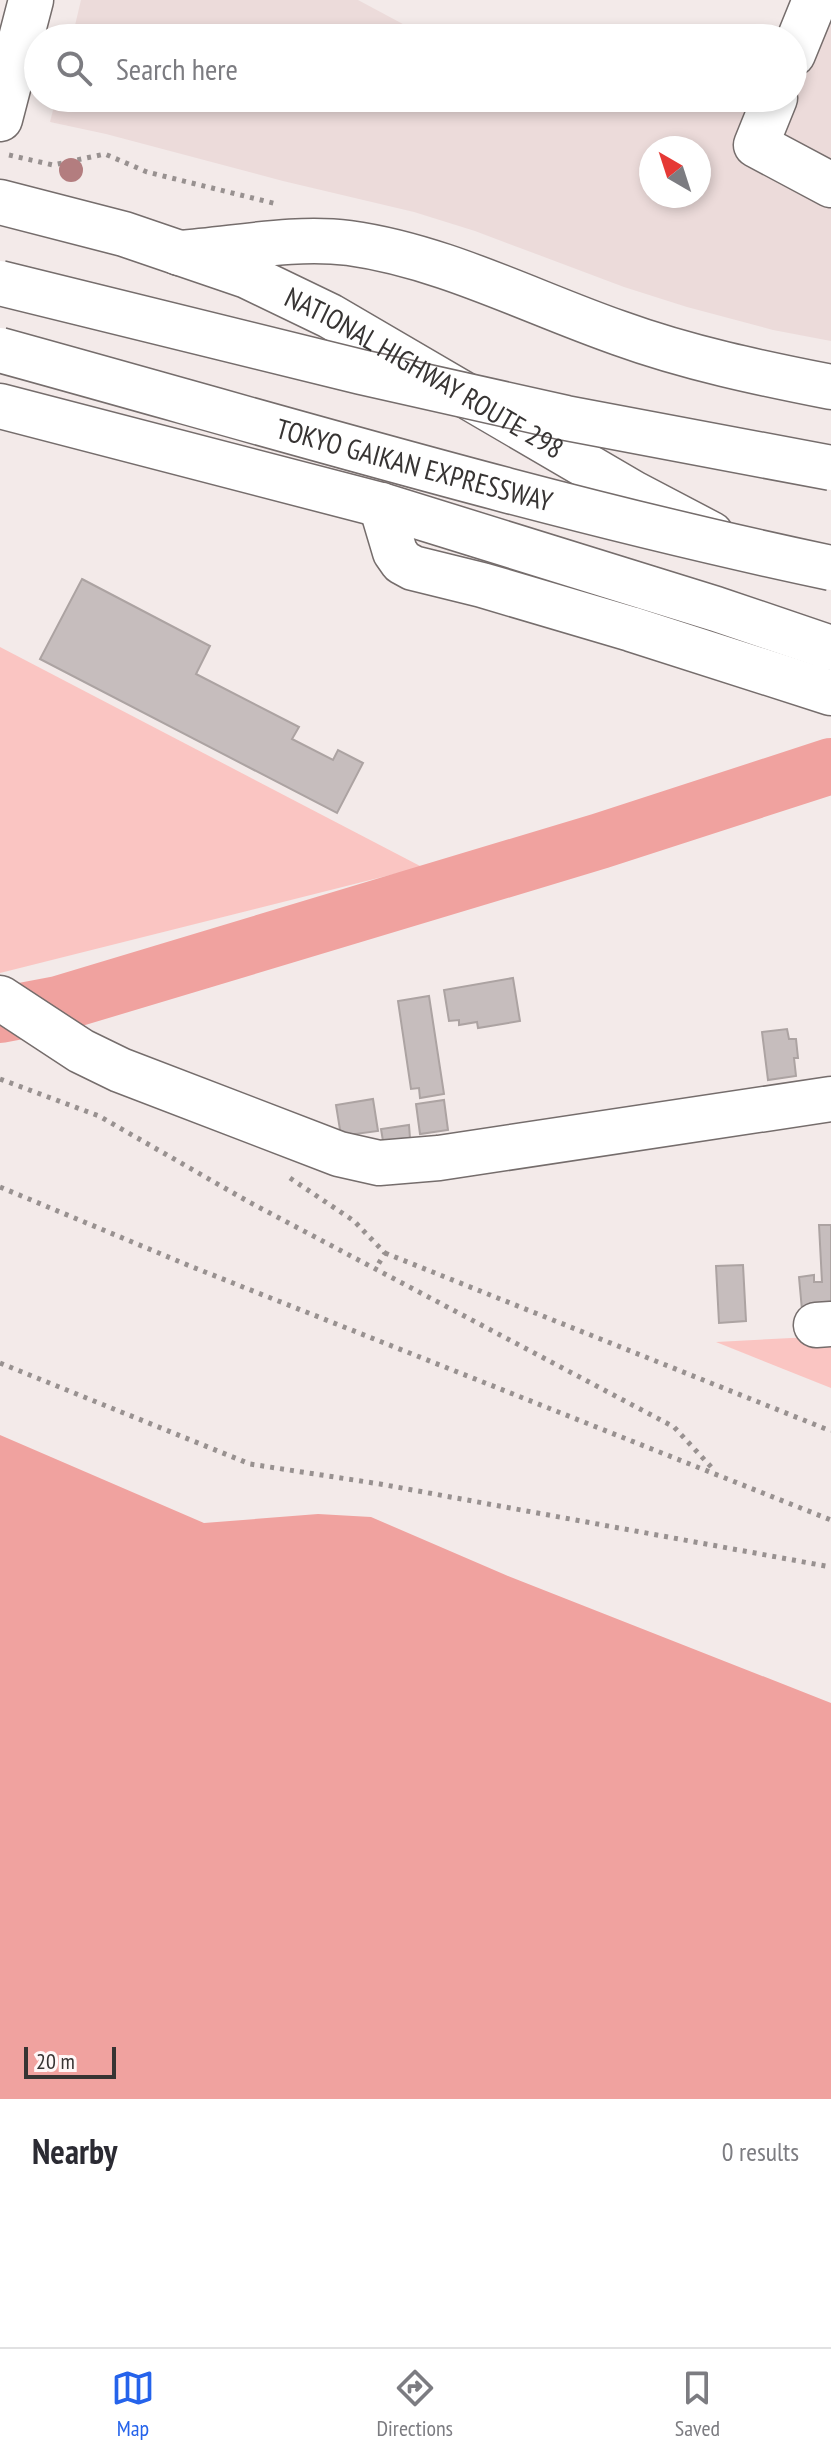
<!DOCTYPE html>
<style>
:root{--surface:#fff;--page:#f2f2f3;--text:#2b2b33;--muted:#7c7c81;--line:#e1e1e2;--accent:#2563eb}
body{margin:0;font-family:"PT Sans Narrow",sans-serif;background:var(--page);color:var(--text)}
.compass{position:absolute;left:639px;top:136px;width:72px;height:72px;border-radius:50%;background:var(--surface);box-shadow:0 4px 12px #0003;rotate:321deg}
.scale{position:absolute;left:24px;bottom:20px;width:92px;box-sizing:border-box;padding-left:8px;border:4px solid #373433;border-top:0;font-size:22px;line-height:28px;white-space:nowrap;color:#373433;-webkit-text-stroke:6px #fff7f7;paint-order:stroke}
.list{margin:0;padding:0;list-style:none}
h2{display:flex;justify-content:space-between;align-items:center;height:104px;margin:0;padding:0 32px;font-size:34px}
h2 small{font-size:26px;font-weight:400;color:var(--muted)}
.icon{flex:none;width:44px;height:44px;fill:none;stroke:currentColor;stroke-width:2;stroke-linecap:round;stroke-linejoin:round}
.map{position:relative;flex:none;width:831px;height:2099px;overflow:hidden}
.search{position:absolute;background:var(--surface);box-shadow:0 4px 12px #0003;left:24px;right:24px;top:24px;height:88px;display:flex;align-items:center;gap:20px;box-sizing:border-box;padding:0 28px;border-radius:44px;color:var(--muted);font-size:30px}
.sheet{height:248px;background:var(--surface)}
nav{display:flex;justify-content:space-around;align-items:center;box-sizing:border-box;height:112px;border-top:2px solid var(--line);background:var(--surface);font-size:22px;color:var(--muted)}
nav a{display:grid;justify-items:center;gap:4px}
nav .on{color:var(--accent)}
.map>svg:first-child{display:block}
</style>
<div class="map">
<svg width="831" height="2099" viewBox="0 0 831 2099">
<rect width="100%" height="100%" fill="#f3eae9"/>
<g fill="#ecdbda" fill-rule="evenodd">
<polygon points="81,0 358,0 429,38 72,38"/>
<polygon points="831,4 831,171 775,141"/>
<path d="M56 98H762L739 154 831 200V341L773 330 687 307 624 287 475 231 414 212 283 181 106 134 50 122ZM651 148H699V196H651Z"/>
</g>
<g fill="#fac5c2">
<polygon points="0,647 422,867 0,973"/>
<polygon points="831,1336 831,1388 716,1342"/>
</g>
<polygon fill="#f0a29f" points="0,1435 204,1523 318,1514 371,1517 508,1576 831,1703 831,2099 0,2099"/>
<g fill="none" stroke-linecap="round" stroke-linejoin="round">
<polyline stroke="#f0a29f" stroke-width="56" points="0,1015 58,1004 600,841 831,766"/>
</g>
<g fill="#c6bdbd" stroke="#aca3a2" stroke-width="2">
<polygon points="82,579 210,646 196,674 299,727 292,739 333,760 338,750 363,763 337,813 40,659"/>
<polygon points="513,978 520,1021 478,1028 477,1022 459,1025 459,1020 449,1021 444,990"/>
<polygon points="429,996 444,1094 420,1098 419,1088 411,1089 398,1001"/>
<polygon points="787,1029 789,1039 796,1039 798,1058 794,1058 796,1076 768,1080 762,1032"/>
<polygon points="373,1099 378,1131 341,1136 336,1105"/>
<polygon points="444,1100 448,1130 420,1134 416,1104"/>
<polygon points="409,1125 410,1138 383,1141 381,1129"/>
<polygon points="819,1225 831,1225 831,1308 802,1310 799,1277 814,1275 814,1282 822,1282"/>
<polygon points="743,1265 746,1321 719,1323 716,1266"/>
</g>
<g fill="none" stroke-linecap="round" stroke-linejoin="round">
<defs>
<g id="minor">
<polyline points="793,54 815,0"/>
<polyline points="775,98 756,145 831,185"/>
<path d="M179 253C235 249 293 236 349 243 443 256 530 302 619 333 688 358 760 373 831 387"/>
<polyline points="381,505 395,552 402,562 413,568 482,585 631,629 831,693"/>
<polyline points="0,998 81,1051 120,1070 339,1154 379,1163 439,1158 831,1099"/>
<polyline points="816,1325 831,1324"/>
</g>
<polyline id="major" points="0,119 31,0"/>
<g id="highway">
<path id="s1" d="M0 202 124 234 247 276 330 316 633 493 711 534"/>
<polyline points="0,406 381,505 716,609 831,648"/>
</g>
</defs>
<use href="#minor" stroke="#756d6c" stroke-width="47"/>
<use href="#major" stroke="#756d6c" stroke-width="47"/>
<use href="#highway" stroke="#756d6c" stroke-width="47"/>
<g stroke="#989190" stroke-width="5" stroke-dasharray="4 6" stroke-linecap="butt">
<polyline points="9,155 53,165 105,154 147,172 277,204"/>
<polyline points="0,1079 99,1116 249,1202 674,1427 714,1470"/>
<polyline points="290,1178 354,1221 385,1253 376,1268"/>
<polyline points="0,1187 190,1266 831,1520"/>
<polyline points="385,1253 831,1431"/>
<polyline points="0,1363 250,1464 380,1484 831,1567"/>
</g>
<use href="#minor" stroke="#fff" stroke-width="44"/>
<use href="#major" stroke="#fff" stroke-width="44"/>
<use href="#highway" stroke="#fff" stroke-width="44"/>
<defs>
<g id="highway-bridge">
<polyline points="0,283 361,372 566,418 831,468"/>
<path id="s2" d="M0 350C276 426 551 509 831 568"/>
</g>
</defs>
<use href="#highway-bridge" stroke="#756d6c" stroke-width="47" stroke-linecap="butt"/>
<use href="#highway-bridge" stroke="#fff" stroke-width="44"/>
</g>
<circle fill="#b37d7f" cx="71" cy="170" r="12"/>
<g text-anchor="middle" stroke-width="8" stroke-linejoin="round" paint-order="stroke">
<g font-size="28" fill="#373433" stroke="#fff7f7">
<text dy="10" stroke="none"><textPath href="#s1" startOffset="460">NATIONAL HIGHWAY ROUTE 298</textPath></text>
<text dy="10" stroke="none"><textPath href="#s2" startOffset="430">TOKYO GAIKAN EXPRESSWAY</textPath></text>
</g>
</g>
</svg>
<svg class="compass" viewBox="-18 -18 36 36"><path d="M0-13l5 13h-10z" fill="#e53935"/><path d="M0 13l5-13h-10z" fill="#7c7c81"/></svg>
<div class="scale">20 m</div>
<div class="search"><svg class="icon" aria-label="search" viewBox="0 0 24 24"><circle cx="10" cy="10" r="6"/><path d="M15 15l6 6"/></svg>Search here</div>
</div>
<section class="sheet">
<h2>Nearby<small>0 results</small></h2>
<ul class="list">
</ul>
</section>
<nav>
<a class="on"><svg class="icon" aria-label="map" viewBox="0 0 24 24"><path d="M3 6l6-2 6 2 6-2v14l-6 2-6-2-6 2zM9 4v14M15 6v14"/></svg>Map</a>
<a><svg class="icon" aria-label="directions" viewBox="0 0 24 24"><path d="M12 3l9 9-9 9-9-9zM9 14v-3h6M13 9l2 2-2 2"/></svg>Directions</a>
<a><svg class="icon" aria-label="saved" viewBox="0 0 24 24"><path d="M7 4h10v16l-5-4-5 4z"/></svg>Saved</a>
</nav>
